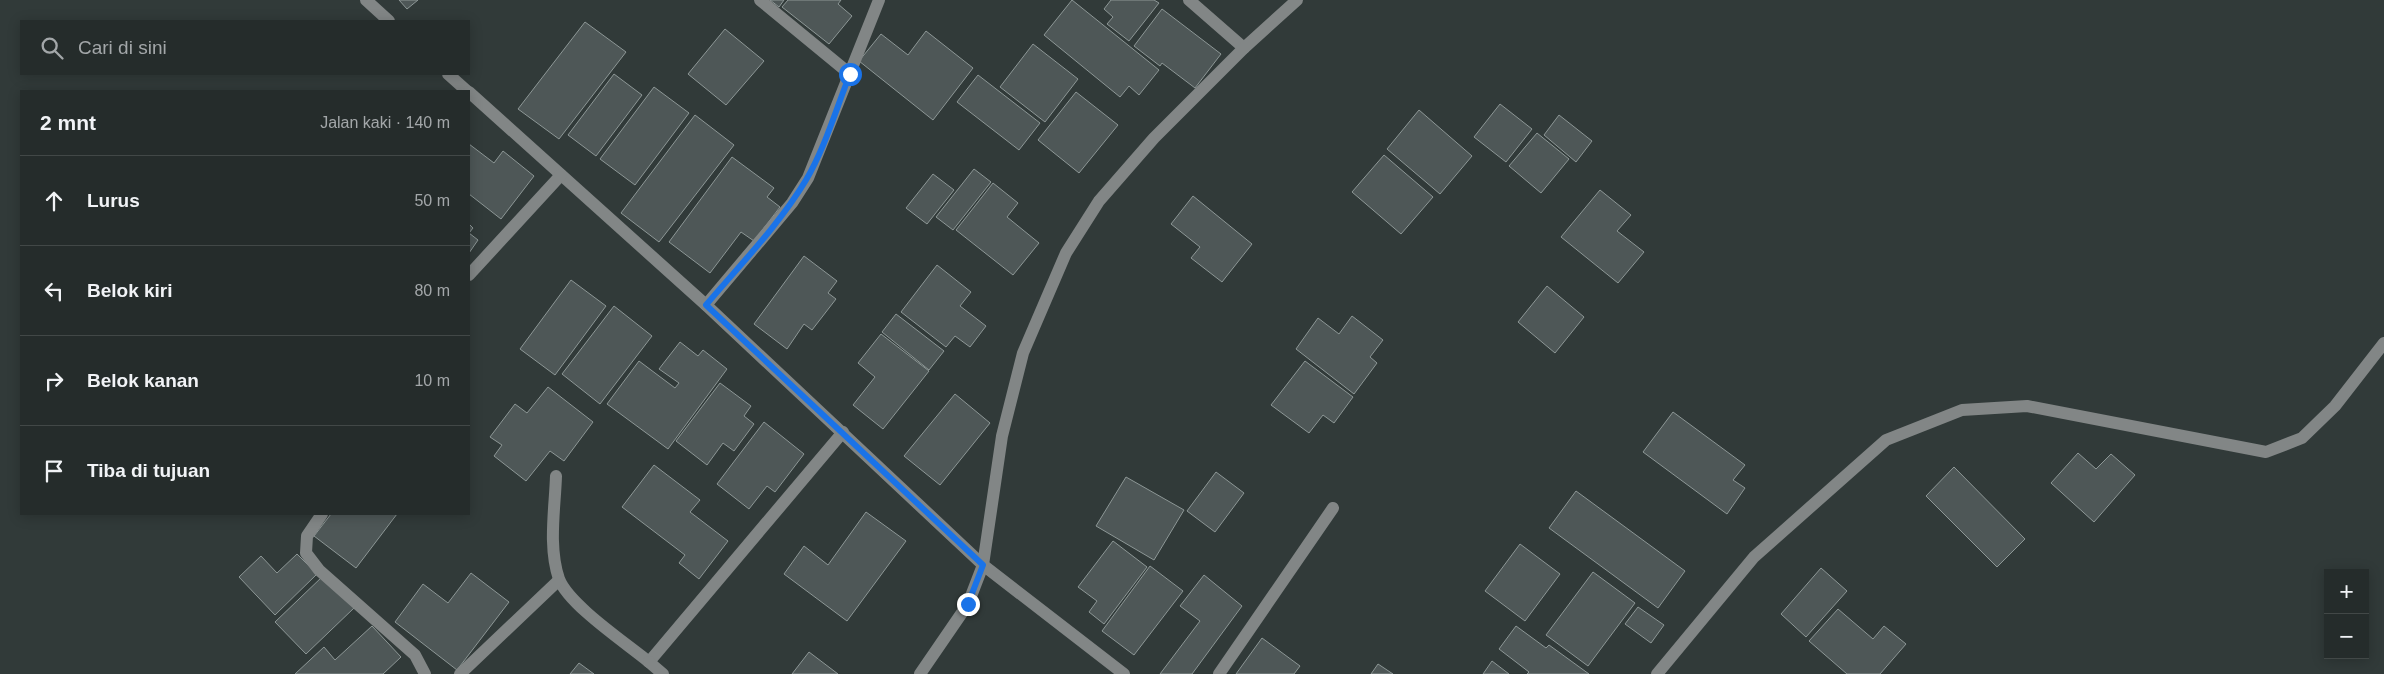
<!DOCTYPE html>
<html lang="id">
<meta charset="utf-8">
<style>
:root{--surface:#252c2b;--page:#2d3433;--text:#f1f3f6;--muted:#a3a7a9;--line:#424847}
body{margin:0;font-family:Arial,sans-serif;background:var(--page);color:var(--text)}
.controls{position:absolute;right:15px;bottom:15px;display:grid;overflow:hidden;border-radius:0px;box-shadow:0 2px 12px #0003}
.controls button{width:45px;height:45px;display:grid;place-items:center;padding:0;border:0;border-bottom:1px solid var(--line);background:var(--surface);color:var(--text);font:25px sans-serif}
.stop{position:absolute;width:15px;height:15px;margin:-11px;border:4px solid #1a73e8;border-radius:50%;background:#fff}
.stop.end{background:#1a73e8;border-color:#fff;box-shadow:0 1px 5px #0008}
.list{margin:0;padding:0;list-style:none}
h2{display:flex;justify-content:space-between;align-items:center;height:65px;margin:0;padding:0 20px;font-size:21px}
h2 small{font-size:16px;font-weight:400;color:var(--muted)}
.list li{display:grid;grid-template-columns:32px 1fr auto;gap:15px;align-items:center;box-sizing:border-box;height:90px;padding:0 20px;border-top:1px solid var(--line)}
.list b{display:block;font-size:19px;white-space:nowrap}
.list em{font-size:16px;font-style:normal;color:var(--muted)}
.icon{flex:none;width:28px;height:28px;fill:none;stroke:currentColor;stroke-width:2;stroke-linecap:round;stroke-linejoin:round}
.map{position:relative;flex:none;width:2384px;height:674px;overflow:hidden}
.search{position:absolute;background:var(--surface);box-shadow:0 2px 12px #0003;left:20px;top:20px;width:450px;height:55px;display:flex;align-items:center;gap:12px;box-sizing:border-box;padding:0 18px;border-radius:0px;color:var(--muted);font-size:19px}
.panel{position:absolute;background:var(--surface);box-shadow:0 2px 12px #0003;left:20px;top:90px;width:450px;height:425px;border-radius:0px}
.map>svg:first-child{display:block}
</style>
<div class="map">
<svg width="2384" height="674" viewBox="0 0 2384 674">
<rect width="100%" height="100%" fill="#313a39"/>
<g fill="#4e5757" stroke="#8d9796">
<polygon points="399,0 418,0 407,9"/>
<polygon points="770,0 784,0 779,7"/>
<polygon points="788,0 841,0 838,4 852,16 829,44 782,7"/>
<polygon points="1072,0 1159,70 1139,95 1129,86 1120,97 1044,35"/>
<polygon points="1111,0 1154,0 1159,3 1129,41 1107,24 1113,17 1104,9"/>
<polygon points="1162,9 1221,54 1195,88 1162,63 1160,66 1134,46"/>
<polygon points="585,22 626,52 559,139 518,109"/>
<polygon points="725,29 764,61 726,105 688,74"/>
<polygon points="926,31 973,68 933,120 859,61 881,34 908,55"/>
<polygon points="1033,44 1078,79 1045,122 1000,87"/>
<polygon points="614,74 642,95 596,156 568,135"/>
<polygon points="978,75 1040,123 1019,150 957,102"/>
<polygon points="654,87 689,113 635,185 600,159"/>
<polygon points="1076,92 1118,125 1079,173 1038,140"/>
<polygon points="1500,104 1532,129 1506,162 1474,137"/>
<polygon points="1419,110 1472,156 1440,194 1387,149"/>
<polygon points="695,115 734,145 659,242 621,213"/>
<polygon points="1559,115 1592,141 1576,162 1544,135"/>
<polygon points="1537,133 1569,159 1541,193 1509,166"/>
<polygon points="469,144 494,163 503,151 534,176 501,219 469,194"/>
<polygon points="1384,155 1433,197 1401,234 1352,192"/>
<polygon points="732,157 774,188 767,197 780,207 754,241 741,232 710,273 669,242"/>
<polygon points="974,169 991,182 953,230 936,217"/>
<polygon points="933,174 954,190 927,224 906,208"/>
<polygon points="993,183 1018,203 1007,217 1039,243 1013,275 956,230"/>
<polygon points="1600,190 1631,215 1617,231 1644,252 1618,283 1561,237"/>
<polygon points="1193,196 1252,244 1222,282 1191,258 1200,247 1171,224"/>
<polygon points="469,224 473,228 469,233 478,240 469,253"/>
<polygon points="804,256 837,281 828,293 836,299 812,330 804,324 787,349 754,324"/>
<polygon points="937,265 971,292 960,306 986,326 970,347 955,336 946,347 901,312"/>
<polygon points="571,280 606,306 555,375 520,349"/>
<polygon points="1547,286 1584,317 1555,353 1518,322"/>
<polygon points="614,306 652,336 600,404 562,374"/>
<polygon points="896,314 944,351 929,370 882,332"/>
<polygon points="1352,316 1383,340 1370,357 1377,363 1354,394 1296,349 1318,318 1339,334"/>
<polygon points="881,334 929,371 883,429 853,405 875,377 858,363"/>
<polygon points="680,342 698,356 703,350 727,369 668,449 607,404 639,361 675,388 679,383 659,369"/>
<polygon points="1305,361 1353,397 1334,423 1323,415 1309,433 1271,405"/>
<polygon points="720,383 751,406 744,416 754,424 734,451 723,443 707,465 676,441"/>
<polygon points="548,387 593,422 564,461 550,451 526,481 494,456 502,445 490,437 515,404 527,413"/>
<polygon points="955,394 990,423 940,485 904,456"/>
<polygon points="1673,412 1745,465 1733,480 1745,488 1727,514 1643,452"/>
<polygon points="764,422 804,454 775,492 767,486 749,509 717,484"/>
<polygon points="2078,453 2096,469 2111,454 2135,475 2094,522 2051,483"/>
<polygon points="654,465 700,500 690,512 728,541 699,579 679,563 685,555 622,507"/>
<polygon points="1954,467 2025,539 1997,567 1926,496"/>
<polygon points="1216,472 1244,493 1215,532 1187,511"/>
<polygon points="1126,477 1184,510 1154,560 1096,526"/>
<polygon points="1576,491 1685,571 1658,608 1549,528"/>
<polygon points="866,512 906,541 847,621 784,574 804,546 828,565"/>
<polygon points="331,514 397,514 356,568 314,536"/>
<polygon points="1113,541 1147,567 1104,624 1089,612 1097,601 1078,587"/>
<polygon points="1520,544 1560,574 1525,621 1485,591"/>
<polygon points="297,554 317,574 275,615 239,577 261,556 277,573"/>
<polygon points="1150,566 1183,591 1134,655 1102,631"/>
<polygon points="1821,568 1847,591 1806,637 1781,614"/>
<polygon points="1593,572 1635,603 1588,666 1546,635"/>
<polygon points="471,573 509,602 457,670 395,622 423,584 448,603"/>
<polygon points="1204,575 1242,606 1192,674 1160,674 1200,621 1180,606"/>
<polygon points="323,576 354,608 306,654 275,622"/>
<polygon points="1638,607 1664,625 1651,643 1625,624"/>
<polygon points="1838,609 1873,639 1884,626 1906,644 1880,674 1847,674 1809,641"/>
<polygon points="372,626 401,657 383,674 295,674 324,647 335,660"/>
<polygon points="1516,626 1546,648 1549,645 1589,674 1527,674 1529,672 1499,649"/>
<polygon points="1262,638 1300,666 1294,674 1236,674"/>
<polygon points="809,652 838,674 792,674"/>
<polygon points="1492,661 1509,674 1483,674"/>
<polygon points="579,663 594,674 570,674"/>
<polygon points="1378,664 1393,674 1371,674"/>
</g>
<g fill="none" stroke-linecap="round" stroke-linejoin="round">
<g stroke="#828686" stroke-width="12">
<polyline points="366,0 389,21"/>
<polyline points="760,0 850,74"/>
<polyline points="1189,0 1244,48"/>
<polyline points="448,74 467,91"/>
<polyline points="469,92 706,305 983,565 1124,674"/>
<polyline points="469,275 561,175"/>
<polyline points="706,305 792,203 808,178 879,0"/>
<path d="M556 476C555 508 548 547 559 579 569 605 626 643 649 662L843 432"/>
<polyline points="322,514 307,536 306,553 319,570 415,655 425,674"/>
<polyline points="649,662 663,674"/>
<polyline points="460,674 559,580"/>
<polyline points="920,674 968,604 983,565 1002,436 1023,353 1066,253 1099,201 1154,138 1244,48 1297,0"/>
<polyline points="1219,674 1333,508"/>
<polyline points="1657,674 1754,557 1886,440 1962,410 2027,406 2266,452 2302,438 2335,406 2384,343"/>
</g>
</g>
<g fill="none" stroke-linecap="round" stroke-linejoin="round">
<path stroke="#1a73e8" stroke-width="6" d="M850 74C836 109 825 148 806 180 779 225 740 265 706 305L983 565 968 604"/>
</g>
</svg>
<div class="controls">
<button>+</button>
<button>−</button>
</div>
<div class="stop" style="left:850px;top:74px"></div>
<div class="stop end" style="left:968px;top:604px"></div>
<div class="search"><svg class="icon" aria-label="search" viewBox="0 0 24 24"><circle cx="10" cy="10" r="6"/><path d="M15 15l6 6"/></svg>Cari di sini</div>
<section class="panel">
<h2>2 mnt<small>Jalan kaki · 140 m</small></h2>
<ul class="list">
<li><svg class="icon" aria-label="ahead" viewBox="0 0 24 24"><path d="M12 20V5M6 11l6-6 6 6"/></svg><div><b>Lurus</b></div><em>50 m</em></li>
<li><svg class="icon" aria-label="left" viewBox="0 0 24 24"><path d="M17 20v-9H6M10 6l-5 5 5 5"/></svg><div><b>Belok kiri</b></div><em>80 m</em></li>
<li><svg class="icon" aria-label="right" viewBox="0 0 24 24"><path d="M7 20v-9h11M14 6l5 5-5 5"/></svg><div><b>Belok kanan</b></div><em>10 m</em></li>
<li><svg class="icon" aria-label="arrive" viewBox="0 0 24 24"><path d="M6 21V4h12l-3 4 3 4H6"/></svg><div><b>Tiba di tujuan</b></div></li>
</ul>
</section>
</div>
